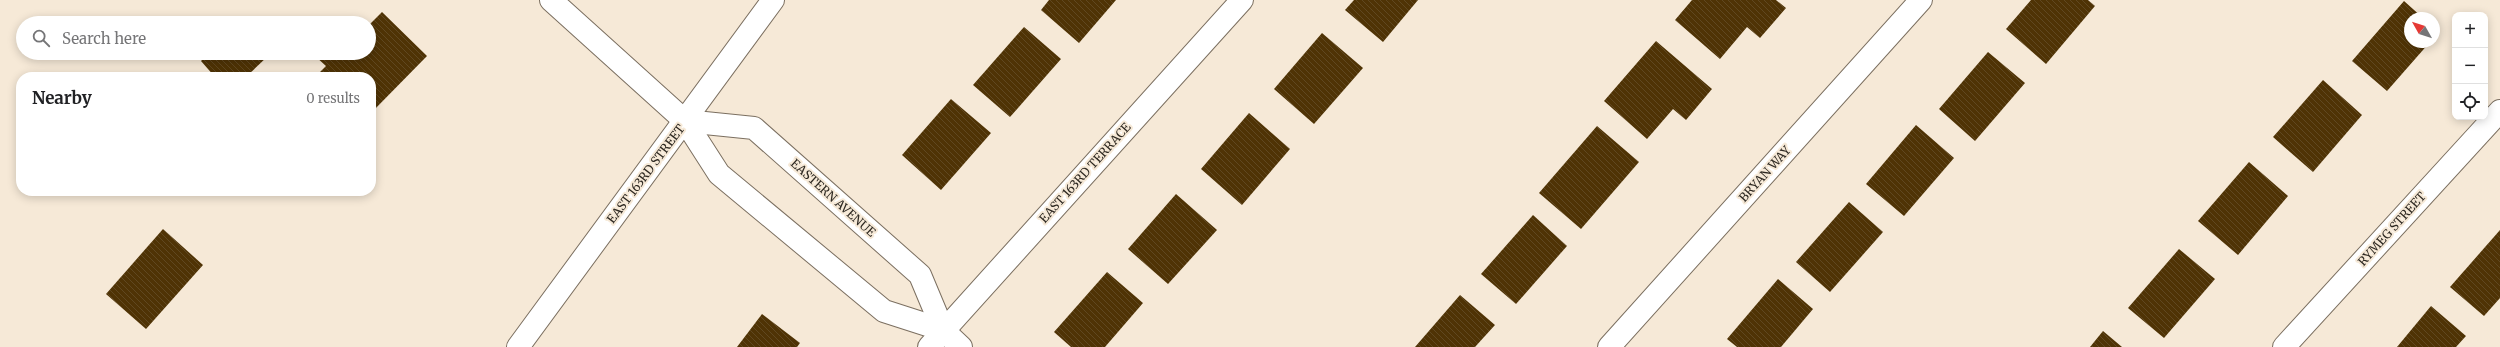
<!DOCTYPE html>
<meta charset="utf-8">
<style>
:root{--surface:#fff;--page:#f2f2f2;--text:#202124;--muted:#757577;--line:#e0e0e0}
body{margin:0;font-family:Merriweather,serif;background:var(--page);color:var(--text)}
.controls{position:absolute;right:12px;top:12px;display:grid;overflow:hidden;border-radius:8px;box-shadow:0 2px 10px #0003}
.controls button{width:36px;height:36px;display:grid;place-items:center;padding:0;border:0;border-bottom:1px solid var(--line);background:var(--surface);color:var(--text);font:20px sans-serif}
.compass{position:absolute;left:2404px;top:12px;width:36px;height:36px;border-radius:50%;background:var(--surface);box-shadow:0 2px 10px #0003;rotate:309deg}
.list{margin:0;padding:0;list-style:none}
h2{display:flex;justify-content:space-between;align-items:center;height:52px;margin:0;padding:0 16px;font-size:17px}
h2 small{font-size:13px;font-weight:400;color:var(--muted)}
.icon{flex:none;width:22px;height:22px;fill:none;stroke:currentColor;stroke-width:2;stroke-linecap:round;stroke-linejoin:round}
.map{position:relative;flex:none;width:2500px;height:347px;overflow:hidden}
.search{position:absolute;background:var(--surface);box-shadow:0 2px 10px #0003;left:16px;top:16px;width:360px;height:44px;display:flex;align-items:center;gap:10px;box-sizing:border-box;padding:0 14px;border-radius:22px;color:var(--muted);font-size:15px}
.panel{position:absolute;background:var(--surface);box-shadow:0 2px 10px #0003;left:16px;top:72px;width:360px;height:124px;border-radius:16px}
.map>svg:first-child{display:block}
</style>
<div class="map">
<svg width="2500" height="347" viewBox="0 0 2500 347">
<defs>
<pattern id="building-back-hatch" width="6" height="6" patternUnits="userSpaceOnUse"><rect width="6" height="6" fill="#4f3305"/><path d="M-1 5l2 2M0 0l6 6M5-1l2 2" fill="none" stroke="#604821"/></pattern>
</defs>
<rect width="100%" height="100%" fill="#f6e9d7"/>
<g fill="url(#building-back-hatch)">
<polygon points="1049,0 1116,0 1079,43 1041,10"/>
<polygon points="1354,0 1418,0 1383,42 1345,10"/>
<polygon points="1692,0 1776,0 1786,8 1760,38 1747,27 1720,59 1675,20"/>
<polygon points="2031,0 2088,0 2095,6 2046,64 2006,29"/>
<polygon points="2404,1 2423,18 2410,18 2410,42 2430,42 2387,91 2352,61"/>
<polygon points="382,12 427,56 371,113 371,77 315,77 326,66 315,56 319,53 369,53 369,25"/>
<polygon points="1024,27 1061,59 1010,117 973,85"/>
<polygon points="1322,33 1363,68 1314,124 1274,89"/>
<polygon points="1656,41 1712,89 1686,120 1673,109 1647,139 1604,101"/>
<polygon points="1988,52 2025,83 1975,141 1939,109"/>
<polygon points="209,53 265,53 268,56 246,77 215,77 201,61"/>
<polygon points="2323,80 2362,115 2313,172 2273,137"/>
<polygon points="951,99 991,133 941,190 902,155"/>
<polygon points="1249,113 1290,149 1242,205 1201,169"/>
<polygon points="1916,125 1954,158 1904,216 1866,184"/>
<polygon points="1597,126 1639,162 1581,229 1539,193"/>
<polygon points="2249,162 2288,196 2238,255 2198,221"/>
<polygon points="1176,194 1217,230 1168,284 1128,249"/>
<polygon points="1849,202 1883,232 1830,292 1796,262"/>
<polygon points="1533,215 1567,246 1516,304 1481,274"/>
<polygon points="163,229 203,265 146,329 106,294"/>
<polygon points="2500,230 2500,298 2484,316 2450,287"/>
<polygon points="2179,249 2215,279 2164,338 2128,308"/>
<polygon points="1107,272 1143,303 1105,347 1071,347 1054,332"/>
<polygon points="1778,279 1813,309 1781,347 1737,347 1727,339"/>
<polygon points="1460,295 1495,325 1475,347 1415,347"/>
<polygon points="2431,306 2466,336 2456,347 2397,347"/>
<polygon points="762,314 800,343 797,347 737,347"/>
<polygon points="2103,331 2122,347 2090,347"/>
</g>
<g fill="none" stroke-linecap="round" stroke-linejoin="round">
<defs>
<g id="minor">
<polyline points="551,0 685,121 719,174 884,311 943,330 961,347"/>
<polyline points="685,121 754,128 920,275 943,330"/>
<polyline points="929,347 1242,0"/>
<polyline points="1609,347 1921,0"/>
<polyline points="2284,347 2500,111"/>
</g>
<polyline id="tertiary" points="518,347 773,0"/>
</defs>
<use href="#minor" stroke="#7b6f60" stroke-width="24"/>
<use href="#tertiary" stroke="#7b6f60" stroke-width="24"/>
<use href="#minor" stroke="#fff" stroke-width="22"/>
<use href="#tertiary" stroke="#fff" stroke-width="22"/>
</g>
<g text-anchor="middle" stroke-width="4" stroke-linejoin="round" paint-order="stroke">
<g font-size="12" fill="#2e2922" stroke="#f6e9d7">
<text transform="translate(1085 173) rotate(-48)" y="4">EAST 163RD TERRACE</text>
<text transform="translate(646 174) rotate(-53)" y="4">EAST 163RD STREET</text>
<text transform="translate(1765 174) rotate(-48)" y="4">BRYAN WAY</text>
<text transform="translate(833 198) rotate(42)" y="4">EASTERN AVENUE</text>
<text transform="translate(2392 229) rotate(-48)" y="4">RYMEG STREET</text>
</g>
</g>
</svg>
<div class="controls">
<button>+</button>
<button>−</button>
<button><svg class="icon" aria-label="locate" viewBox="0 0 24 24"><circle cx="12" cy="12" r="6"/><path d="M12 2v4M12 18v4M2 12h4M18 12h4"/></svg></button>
</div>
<svg class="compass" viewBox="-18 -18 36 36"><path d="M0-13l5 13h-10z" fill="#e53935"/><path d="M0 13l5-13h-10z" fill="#757577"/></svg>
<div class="search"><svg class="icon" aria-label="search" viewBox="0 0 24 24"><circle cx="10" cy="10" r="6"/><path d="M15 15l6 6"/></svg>Search here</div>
<section class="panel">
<h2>Nearby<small>0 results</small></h2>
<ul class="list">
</ul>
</section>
</div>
